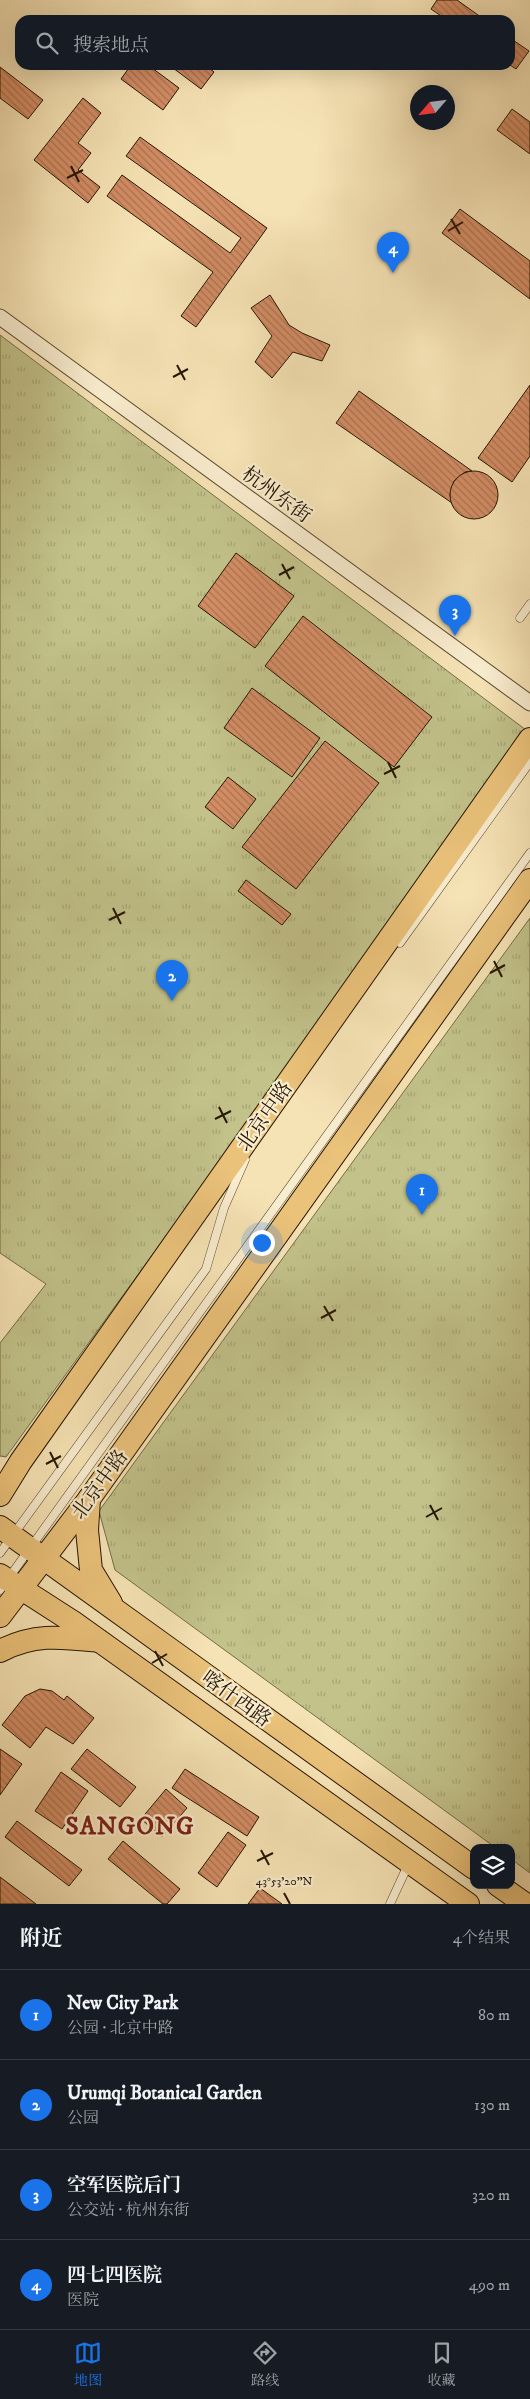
<!DOCTYPE html>
<html lang="zh">
<meta charset="utf-8">
<style>
:root{--surface:#171b24;--page:#20242c;--text:#f1f3f6;--muted:#9ea1a6;--line:#363941;--accent:#1a73e8}
body{margin:0;font-family:"IM FELL DW Pica","Noto Serif SC",serif;background:var(--page);color:var(--text)}
.controls{position:absolute;right:15px;bottom:15px;display:grid;overflow:hidden;border-radius:10px;box-shadow:0 5px 20px #0002}
.controls button{width:45px;height:45px;display:grid;place-items:center;padding:0;border:0;border-bottom:1px solid var(--line);background:var(--surface);color:var(--text);font:25px sans-serif}
.compass{position:absolute;left:410px;top:85px;width:45px;height:45px;border-radius:50%;background:var(--surface);box-shadow:0 5px 20px #0002;rotate:242deg}
.you{position:absolute;left:261px;top:1242px;width:18px;height:18px;margin:-12px;border:4px solid #fff;border-radius:50%;background:#1a73e8;box-shadow:0 0 0 8px #1a73e833}
.badge{display:grid;place-items:center;width:32px;height:32px;border-radius:50%;background:var(--accent);color:#fff;font-size:16px;font-weight:700}
.pin{position:absolute;translate:-50% -41px;filter:drop-shadow(0 1px 2px #0008)}
.pin::after{content:'';position:absolute;top:26px;width:18px;height:15px;background:inherit;clip-path:polygon(0 0,100% 0,50% 100%)}
.list{margin:0;padding:0;list-style:none}
h2{display:flex;justify-content:space-between;align-items:center;height:65px;margin:0;padding:0 20px;font-size:21px}
h2 small{font-size:16px;font-weight:400;color:var(--muted)}
.list li{display:grid;grid-template-columns:32px 1fr auto;gap:15px;align-items:center;box-sizing:border-box;height:90px;padding:0 20px;border-top:1px solid var(--line)}
.list b{display:block;font-size:19px;white-space:nowrap}
.list p{margin:0;font-size:16px;white-space:nowrap;color:var(--muted)}
.list em{font-size:16px;font-style:normal;color:var(--muted)}
.icon{flex:none;width:28px;height:28px;fill:none;stroke:currentColor;stroke-width:2;stroke-linecap:round;stroke-linejoin:round}
.map{position:relative;flex:none;width:530px;height:1904px;overflow:hidden}
.search{position:absolute;background:var(--surface);box-shadow:0 5px 20px #0002;left:15px;right:15px;top:15px;height:55px;display:flex;align-items:center;gap:12px;box-sizing:border-box;padding:0 18px;border-radius:15px;color:var(--muted);font-size:19px}
.sheet{height:425px;background:var(--surface)}
nav{display:flex;justify-content:space-around;align-items:center;box-sizing:border-box;height:70px;border-top:1px solid var(--line);background:var(--surface);font-size:14px;color:var(--muted)}
nav a{display:grid;justify-items:center;gap:2px}
nav .on{color:var(--accent)}
.map>svg:first-child{display:block}
</style>
<div class="map">
<svg width="530" height="1904" viewBox="0 0 530 1904">
<defs>
<pattern id="park-tufts" width="24" height="20" patternUnits="userSpaceOnUse" patternTransform="scale(1.25)"><rect width="24" height="20" fill="#c2c28a"/><path d="M3 7l-1-3M5 7V3M7 7l1-3M15 17l-1-3M17 17v-4M19 17l1-3" fill="none" stroke="#a7a675"/></pattern>
<pattern id="building-back-hatch" width="6" height="6" patternUnits="userSpaceOnUse" patternTransform="scale(1.25)"><rect width="6" height="6" fill="#d38d65"/><path d="M-1 5l2 2M0 0l6 6M5-1l2 2" fill="none" stroke="#ab7251"/></pattern>
</defs>
<rect width="100%" height="100%" fill="#f6e3b5"/>
<filter id="stains"><feTurbulence type="fractalNoise" baseFrequency=".004" numOctaves="4"/><feColorMatrix values="0 0 0 0 .2 0 0 0 0 .09 0 0 0 0 .02 0 0 0 .5 -.17"/></filter>
<radialGradient id="worn" r=".72"><stop offset=".6" stop-color="#630" stop-opacity="0"/><stop offset="1" stop-color="#630" stop-opacity=".3"/></radialGradient>
<g fill="url(#park-tufts)" stroke="#746c46">
<polygon points="0,335 530,733 6,1457 0,1456 0,1343 46,1284 0,1253"/>
<polygon points="530,918 530,1873 511,1859 511,1848 496,1848 115,1570 99,1511"/>
</g>
<g fill="url(#building-back-hatch)" stroke="#251603">
<polygon points="437,0 457,0 485,20 447,20 431,9"/>
<polygon points="510,38 529,51 516,69 510,65"/>
<polygon points="131,65 148,65 179,88 163,110 121,79"/>
<polygon points="169,65 205,65 214,72 201,89"/>
<polygon points="0,67 43,100 28,119 0,98"/>
<polygon points="83,98 101,113 78,143 91,153 78,170 100,187 88,203 34,160"/>
<polygon points="512,109 530,122 530,154 497,130"/>
<polygon points="140,137 267,228 196,327 181,316 213,272 107,196 122,175 230,253 241,238 126,156"/>
<polygon points="460,209 530,261 530,299 442,233"/>
<polygon points="270,295 289,325 302,333 330,345 322,361 293,352 272,378 255,362 272,336 251,308"/>
<polygon points="530,385 530,456 512,482 478,458"/>
<polygon points="359,391 472,471 465,472 454,481 450,495 452,503 336,423"/>
<circle cx="474" cy="495" r="24"/>
<polygon points="236,553 294,596 255,648 198,606"/>
<polygon points="303,616 432,717 394,767 265,666"/>
<polygon points="252,688 320,738 292,777 224,728"/>
<polygon points="325,741 379,783 296,889 242,847"/>
<polygon points="228,777 256,799 233,829 205,807"/>
<polygon points="246,880 291,914 282,925 238,891"/>
<polygon points="40,1689 52,1691 64,1700 67,1696 94,1718 73,1744 46,1727 30,1748 2,1725 25,1696"/>
<polygon points="0,1749 22,1764 0,1795"/>
<polygon points="87,1749 136,1787 120,1807 71,1769"/>
<polygon points="185,1769 259,1817 247,1836 172,1788"/>
<polygon points="61,1772 88,1791 62,1829 35,1811"/>
<polygon points="166,1789 187,1808 162,1837 141,1819"/>
<polygon points="17,1821 82,1870 69,1886 5,1837"/>
<polygon points="228,1832 246,1845 217,1887 198,1873"/>
<polygon points="123,1841 180,1889 167,1904 163,1904 108,1859"/>
<polygon points="0,1877 36,1904 0,1904"/>
<polygon points="260,1888 282,1904 248,1904"/>
</g>
<g fill="none" stroke-linecap="round" stroke-linejoin="round">
<defs>
<g id="service">
<polyline points="520,618 530,604"/>
<polyline points="400,943 530,762"/>
<polyline points="0,1553 206,1269 224,1208 245,1160"/>
<polyline points="0,1590 530,853"/>
<polyline points="390,1904 408,1865"/>
</g>
<polyline id="minor" points="0,317 530,703"/>
<g id="primary">
<polyline points="0,1495 21,1461 530,739"/>
<polyline points="89,1499 87,1530 91,1570 111,1603"/>
<polyline points="0,1527 474,1868"/>
<polyline points="0,1575 73,1622 468,1904"/>
<polyline points="0,1616 89,1499 530,880"/>
<path d="M0 1651C35 1633 61 1637 99 1641"/>
<polyline points="498,1885 525,1904"/>
</g>
</defs>
<use href="#service" stroke="#594930" stroke-width="9"/>
<use href="#minor" stroke="#594930" stroke-width="17"/>
<use href="#primary" stroke="#251603" stroke-width="24"/>
<use href="#service" stroke="#f9edcf" stroke-width="8"/>
<use href="#minor" stroke="#f9edcf" stroke-width="15"/>
<use href="#primary" stroke="#ebc27a" stroke-width="22"/>
</g>
<path fill="none" stroke="#251603" stroke-width="2" d="M71 166 79 182M67 178 83 170M451 219 460 234M448 231 463 222M177 365 185 380M173 377 188 369M282 564 290 579M279 575 294 567M388 762 396 778M384 774 400 766M113 908 121 924M109 920 125 912M494 961 502 977M490 973 505 965M219 1107 227 1123M215 1119 231 1111M324 1306 333 1321M321 1318 336 1310M50 1452 58 1468M46 1464 61 1456M430 1505 438 1520M426 1517 442 1508M155 1651 163 1666M152 1663 167 1654M261 1850 269 1865M257 1861 273 1853M284 1893 290 1904"/>
<g text-anchor="middle" stroke-width="4.5" stroke-linejoin="round" paint-order="stroke">
<g font-size="20" fill="#251603" stroke="#f9edcf">
<text transform="translate(277 494) rotate(36)" y="7">杭州东街</text>
<text transform="translate(264 1116) rotate(-55)" y="7">北京中路</text>
<text transform="translate(99 1484) rotate(-54)" y="7">北京中路</text>
<text transform="translate(237 1698) rotate(36)" y="7">喀什西路</text>
</g>
<g font-size="25" font-weight="bold" letter-spacing="1" fill="#7a1f14" stroke="#f9edcf">
<text x="130" y="1834">SANGONG</text>
</g>
</g>
<g font-size="12" text-anchor="middle" fill="#251603" stroke="#f9edcf" stroke-width="4.5" stroke-linejoin="round" paint-order="stroke">
<text x="284" y="1885">43°53'20"N</text>
</g>
<rect width="100%" height="100%" filter="url(#stains)"/>
<rect width="100%" height="100%" fill="url(#worn)"/>
</svg>
<div class="controls">
<button><svg class="icon" aria-label="layers" viewBox="0 0 24 24"><path d="M12 4l9 5-9 5-9-5zM3 14l9 5 9-5"/></svg></button>
</div>
<svg class="compass" viewBox="-18 -18 36 36"><path d="M0-13l5 13h-10z" fill="#e53935"/><path d="M0 13l5-13h-10z" fill="#9ea1a6"/></svg>
<div class="you"></div>
<div class="pin badge" style="left:422px;top:1215px">1</div>
<div class="pin badge" style="left:172px;top:1001px">2</div>
<div class="pin badge" style="left:455px;top:636px">3</div>
<div class="pin badge" style="left:393px;top:273px">4</div>
<div class="search"><svg class="icon" aria-label="search" viewBox="0 0 24 24"><circle cx="10" cy="10" r="6"/><path d="M15 15l6 6"/></svg>搜索地点</div>
</div>
<section class="sheet">
<h2>附近<small>4个结果</small></h2>
<ul class="list">
<li><span class="badge">1</span><div><b>New City Park</b><p>公园 · 北京中路</p></div><em>80 m</em></li>
<li><span class="badge">2</span><div><b>Urumqi Botanical Garden</b><p>公园</p></div><em>130 m</em></li>
<li><span class="badge">3</span><div><b>空军医院后门</b><p>公交站 · 杭州东街</p></div><em>320 m</em></li>
<li><span class="badge">4</span><div><b>四七四医院</b><p>医院</p></div><em>490 m</em></li>
</ul>
</section>
<nav>
<a class="on"><svg class="icon" aria-label="map" viewBox="0 0 24 24"><path d="M3 6l6-2 6 2 6-2v14l-6 2-6-2-6 2zM9 4v14M15 6v14"/></svg>地图</a>
<a><svg class="icon" aria-label="directions" viewBox="0 0 24 24"><path d="M12 3l9 9-9 9-9-9zM9 14v-3h6M13 9l2 2-2 2"/></svg>路线</a>
<a><svg class="icon" aria-label="saved" viewBox="0 0 24 24"><path d="M7 4h10v16l-5-4-5 4z"/></svg>收藏</a>
</nav>
